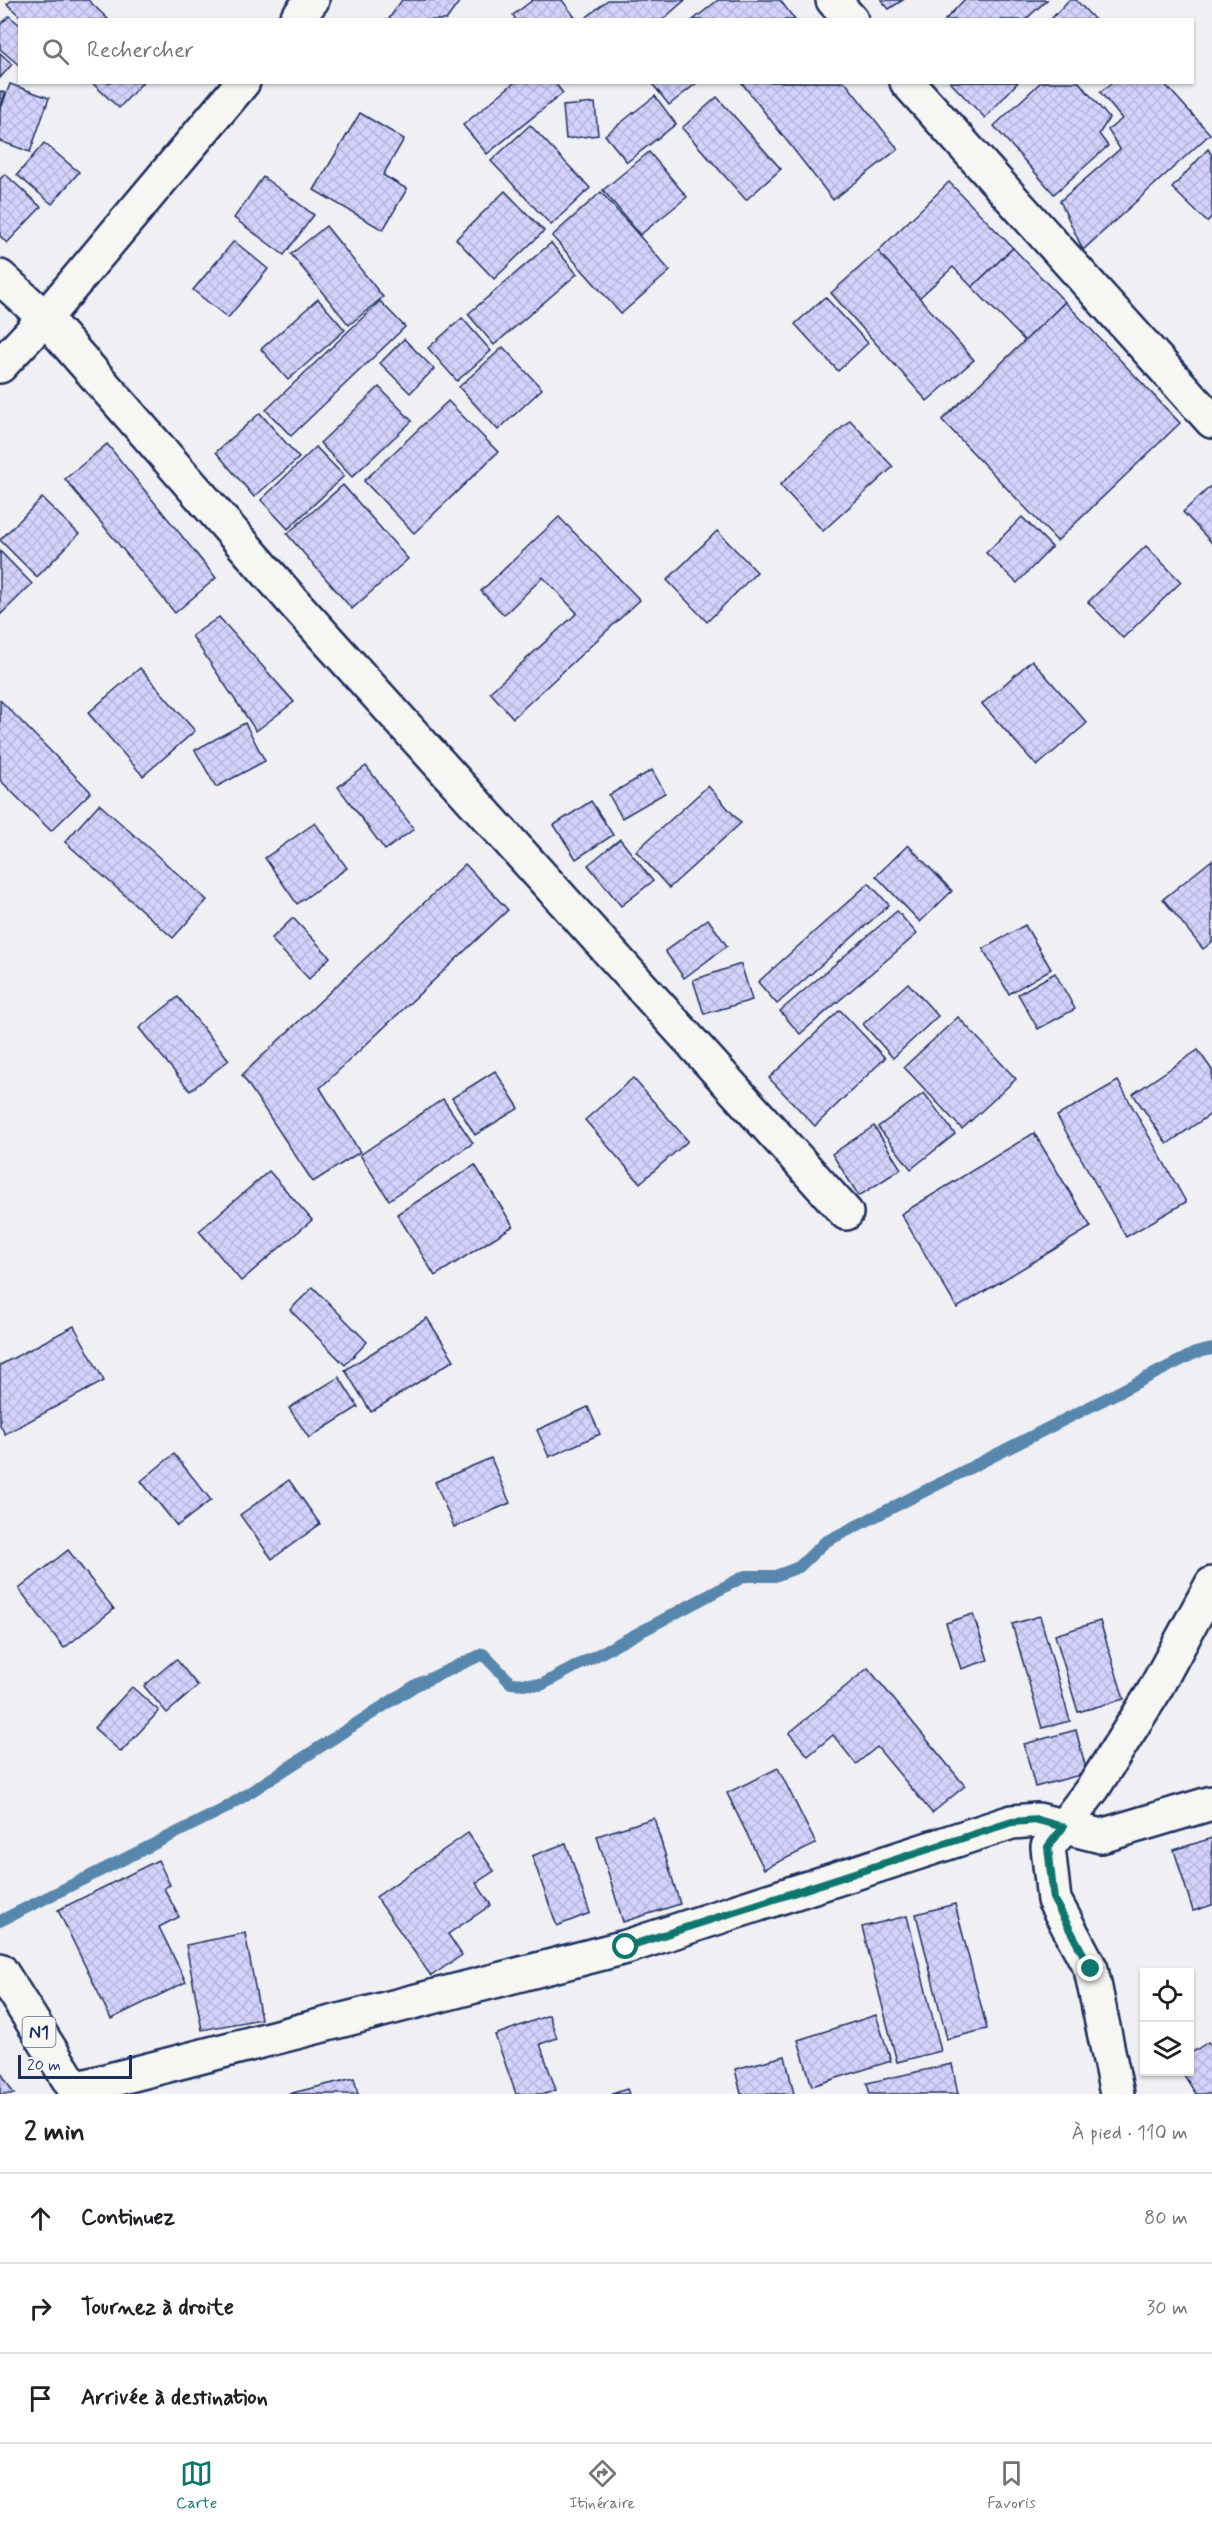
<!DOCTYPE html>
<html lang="fr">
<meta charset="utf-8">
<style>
:root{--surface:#fff;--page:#f6f6f6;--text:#202124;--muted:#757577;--line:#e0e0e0;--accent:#0f766e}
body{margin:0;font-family:Mynerve,sans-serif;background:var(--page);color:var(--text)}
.controls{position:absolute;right:18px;bottom:18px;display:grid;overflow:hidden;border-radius:0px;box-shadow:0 2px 4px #0004}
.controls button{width:54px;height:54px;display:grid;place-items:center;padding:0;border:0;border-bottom:2px solid var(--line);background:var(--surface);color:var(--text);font:30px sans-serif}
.scale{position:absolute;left:18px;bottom:15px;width:114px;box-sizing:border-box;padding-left:6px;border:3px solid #1b2f5e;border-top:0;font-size:16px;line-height:21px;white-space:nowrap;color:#1b2f5e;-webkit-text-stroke:4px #f6f6f2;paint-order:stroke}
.stop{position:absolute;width:18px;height:18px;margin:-14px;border:4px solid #0f766e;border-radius:50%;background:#fff}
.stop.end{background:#0f766e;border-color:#fff;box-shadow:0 2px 6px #0008}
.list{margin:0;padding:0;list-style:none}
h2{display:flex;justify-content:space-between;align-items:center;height:78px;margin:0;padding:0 24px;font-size:26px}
h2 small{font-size:20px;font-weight:400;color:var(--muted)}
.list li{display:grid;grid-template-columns:39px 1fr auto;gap:18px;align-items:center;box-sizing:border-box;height:90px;padding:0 24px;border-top:2px solid var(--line)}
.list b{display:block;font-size:22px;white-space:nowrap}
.list em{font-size:20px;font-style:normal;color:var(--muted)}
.icon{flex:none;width:33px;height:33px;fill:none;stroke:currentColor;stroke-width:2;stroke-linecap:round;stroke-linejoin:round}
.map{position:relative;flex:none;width:1212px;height:2094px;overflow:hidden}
.search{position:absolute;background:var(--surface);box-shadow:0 2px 4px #0004;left:18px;right:18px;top:18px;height:66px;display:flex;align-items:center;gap:15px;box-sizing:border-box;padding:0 21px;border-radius:0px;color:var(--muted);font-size:22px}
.sheet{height:348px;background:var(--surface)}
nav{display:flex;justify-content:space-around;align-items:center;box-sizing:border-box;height:84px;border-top:2px solid var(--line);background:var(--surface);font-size:16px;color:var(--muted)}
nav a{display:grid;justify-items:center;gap:3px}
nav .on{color:var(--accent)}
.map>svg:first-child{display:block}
</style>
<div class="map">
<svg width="1212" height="2094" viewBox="0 0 1212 2094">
<defs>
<pattern id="building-cross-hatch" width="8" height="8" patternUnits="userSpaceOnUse" patternTransform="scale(1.5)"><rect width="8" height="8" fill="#d4d2fb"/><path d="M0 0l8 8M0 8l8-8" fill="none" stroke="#b5b5da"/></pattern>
</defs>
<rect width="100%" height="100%" fill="#efeff4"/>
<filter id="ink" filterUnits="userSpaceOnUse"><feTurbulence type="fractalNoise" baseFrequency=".0167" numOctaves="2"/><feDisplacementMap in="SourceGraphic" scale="12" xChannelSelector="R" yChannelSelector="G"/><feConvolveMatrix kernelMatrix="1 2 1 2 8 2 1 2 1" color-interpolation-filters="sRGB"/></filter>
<g filter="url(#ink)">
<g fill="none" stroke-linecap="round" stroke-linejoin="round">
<polyline stroke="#5887ad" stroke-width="12" points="0,1921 224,1809 416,1685 483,1654 511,1683 541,1685 745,1576 775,1576 799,1567 825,1542 1195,1353 1212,1349"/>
</g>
<g fill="url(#building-cross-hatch)" stroke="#1b2f5e" stroke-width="1.5">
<polygon points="12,0 88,0 109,20 24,20 7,4"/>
<polygon points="402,0 457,0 459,2 446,20 388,20"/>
<polygon points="533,0 562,0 577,20 516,20 513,15"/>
<polygon points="608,0 685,0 662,20 589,20 587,17"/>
<polygon points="718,0 780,0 795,20 693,20"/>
<polygon points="881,0 903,0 889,9"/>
<polygon points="964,0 1047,0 1025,20 945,20"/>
<polygon points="1069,0 1076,0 1095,20 1050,20"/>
<polygon points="9,16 20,25 20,66 0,49 0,25"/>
<polygon points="0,53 12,64 0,78"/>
<polygon points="91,82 143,82 119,108"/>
<polygon points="515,82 554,82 563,93 487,154 463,125"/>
<polygon points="651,82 698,82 669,105"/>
<polygon points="741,82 845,82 898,149 833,200"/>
<polygon points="950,82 1018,82 985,118"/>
<polygon points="1041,82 1079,82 1109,118 1099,134 1108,146 1054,194 994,126"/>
<polygon points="1114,82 1163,82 1210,134 1083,250 1060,201 1120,149 1108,130 1122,119 1100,92"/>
<polygon points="10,84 49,98 30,152 0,141 0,111"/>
<polygon points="0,91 5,93 0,110"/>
<polygon points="655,96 676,124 627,162 605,135"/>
<polygon points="717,97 781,169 746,200 682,128"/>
<polygon points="595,103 598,135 566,139 563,106"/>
<polygon points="360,113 404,139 383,175 407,189 383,230 314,190"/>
<polygon points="530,125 590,188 551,225 491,161"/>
<polygon points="44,143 79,172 52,204 17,175"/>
<polygon points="1208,149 1212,155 1212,216 1207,222 1172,188"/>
<polygon points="649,152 687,197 640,235 603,190"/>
<polygon points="5,174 41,207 7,243 0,236 0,179"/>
<polygon points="263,177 314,215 284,255 234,218"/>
<polygon points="949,182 1013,248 972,287 953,267 918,299 878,251"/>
<polygon points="505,191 544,231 494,279 456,239"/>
<polygon points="601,192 670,271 621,314 552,236"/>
<polygon points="326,226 383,297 349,325 291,254"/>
<polygon points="234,241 268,269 228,318 193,290"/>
<polygon points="551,243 577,274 494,345 468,314"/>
<polygon points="1013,248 1065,302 1025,341 972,287"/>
<polygon points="878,251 974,360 927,401 831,293"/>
<polygon points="825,297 868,343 838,371 795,324"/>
<polygon points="318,299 345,330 288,380 261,349"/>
<polygon points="380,301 405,327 291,436 266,410"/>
<polygon points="1065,302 1180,423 1057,541 942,420"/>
<polygon points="462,318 491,351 457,381 428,348"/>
<polygon points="404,339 434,369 410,393 380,363"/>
<polygon points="503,347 542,389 498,430 459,387"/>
<polygon points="379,387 412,421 352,477 320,443"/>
<polygon points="448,401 498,452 414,533 364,481"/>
<polygon points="260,413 299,458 254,497 216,452"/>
<polygon points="850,420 893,467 823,531 780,485"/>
<polygon points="107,444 216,578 175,613 65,479"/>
<polygon points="316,447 344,476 288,529 261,500"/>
<polygon points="343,485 408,559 352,609 287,534"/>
<polygon points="1212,485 1212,543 1183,512"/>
<polygon points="42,498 79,534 37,577 0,540"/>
<polygon points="559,517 640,600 513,718 490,692 577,613 543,577 504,615 481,591"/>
<polygon points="1022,517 1052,547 1017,583 986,553"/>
<polygon points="717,531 757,572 707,622 667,580"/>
<polygon points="1146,546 1181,582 1123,638 1088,602"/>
<polygon points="0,551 32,584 0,615"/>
<polygon points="219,617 294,702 256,731 192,636"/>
<polygon points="1032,660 1087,723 1037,766 982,704"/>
<polygon points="140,668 195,731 143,776 88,713"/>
<polygon points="0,700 91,792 51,831 0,780"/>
<polygon points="245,723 265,761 216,787 195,750"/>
<polygon points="366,766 414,829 385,850 338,787"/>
<polygon points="652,770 665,793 622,818 609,795"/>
<polygon points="708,786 741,823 669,888 636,851"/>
<polygon points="591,801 613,835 576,859 554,825"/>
<polygon points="99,804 207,900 173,938 65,842"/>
<polygon points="315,823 347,868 297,904 265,858"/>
<polygon points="620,839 653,881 621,906 588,865"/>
<polygon points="908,845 952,891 920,922 876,876"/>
<polygon points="1212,860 1212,942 1203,949 1163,899"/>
<polygon points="465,864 508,910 320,1088 360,1152 313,1182 242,1075"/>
<polygon points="869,883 889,905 777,1004 758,982"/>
<polygon points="897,911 917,934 800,1034 780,1011"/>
<polygon points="293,918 330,957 309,979 271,939"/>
<polygon points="708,919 727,946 684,978 665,951"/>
<polygon points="1025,925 1051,969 1009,994 983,949"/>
<polygon points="741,964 752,1000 704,1014 693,980"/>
<polygon points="1055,973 1075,1009 1038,1029 1018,994"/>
<polygon points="908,983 938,1016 893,1058 863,1024"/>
<polygon points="178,997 229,1060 190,1091 139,1028"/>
<polygon points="840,1010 885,1058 815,1126 769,1078"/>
<polygon points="958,1017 1016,1079 962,1129 904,1067"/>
<polygon points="1198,1050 1212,1070 1212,1113 1167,1144 1133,1094"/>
<polygon points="495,1071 519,1108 475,1135 452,1098"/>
<polygon points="633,1078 688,1141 640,1183 585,1120"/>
<polygon points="1118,1081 1186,1202 1126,1237 1057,1116"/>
<polygon points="924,1093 955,1134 911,1169 878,1127"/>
<polygon points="443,1099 473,1143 389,1200 360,1155"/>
<polygon points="874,1126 901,1169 859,1196 832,1154"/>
<polygon points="1034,1133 1091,1227 957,1308 901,1214"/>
<polygon points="475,1165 513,1226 435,1276 397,1214"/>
<polygon points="269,1171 312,1220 241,1281 199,1231"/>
<polygon points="313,1287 367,1342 345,1365 290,1310"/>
<polygon points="427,1318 454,1360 371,1412 345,1370"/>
<polygon points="74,1326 104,1381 5,1434 0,1425 0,1365"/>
<polygon points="339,1377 358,1407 309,1438 289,1408"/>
<polygon points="588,1407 600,1434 549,1457 537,1430"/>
<polygon points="174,1454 211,1500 177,1526 141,1481"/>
<polygon points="491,1458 510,1503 454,1527 435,1482"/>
<polygon points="289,1480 320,1524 272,1559 240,1515"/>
<polygon points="68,1550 114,1609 64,1648 19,1589"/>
<polygon points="973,1614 988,1660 961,1669 946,1623"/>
<polygon points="1040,1616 1070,1721 1042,1728 1012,1624"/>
<polygon points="1100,1621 1124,1699 1078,1712 1055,1635"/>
<polygon points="176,1659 198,1686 167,1713 144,1686"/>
<polygon points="868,1668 965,1786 932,1813 877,1747 856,1764 833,1735 808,1756 789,1733"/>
<polygon points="132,1687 159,1711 121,1752 94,1728"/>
<polygon points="1076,1730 1087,1773 1035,1787 1024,1744"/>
<polygon points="778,1768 816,1844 764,1869 727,1793"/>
<polygon points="654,1818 680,1904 623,1922 597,1836"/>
<polygon points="468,1833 494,1871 476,1883 491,1905 448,1934 462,1955 431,1976 376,1897"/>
<polygon points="1212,1838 1212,1905 1193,1911 1174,1850"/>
<polygon points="566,1843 590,1913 557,1926 532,1856"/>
<polygon points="158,1860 170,1885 164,1888 179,1917 159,1927 186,1982 111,2019 58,1910"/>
<polygon points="955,1904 987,2029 947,2039 916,1914"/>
<polygon points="907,1916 941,2051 897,2062 862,1927"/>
<polygon points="245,1933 261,2019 202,2030 186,1945"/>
<polygon points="549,2015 557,2038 540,2044 556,2090 545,2094 516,2094 495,2035"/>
<polygon points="876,2015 891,2061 812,2086 798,2040"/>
<polygon points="1208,2042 1212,2048 1212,2094 1196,2094 1182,2072 1190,2072 1190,2054"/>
<polygon points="785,2056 794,2094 741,2094 735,2069"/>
<polygon points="952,2064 958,2094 870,2094 867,2083"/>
<polygon points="0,2071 14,2094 0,2094"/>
<polygon points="354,2078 358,2094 288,2094"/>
<polygon points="627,2089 629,2094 612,2094"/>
</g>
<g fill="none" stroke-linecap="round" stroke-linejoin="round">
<defs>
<g id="minor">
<polyline points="833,0 851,20"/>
<polyline points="296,20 312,0"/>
<polyline points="907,82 1212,421"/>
<polyline points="0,277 45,318 296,605 846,1213"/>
<polyline points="0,366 45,318 243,82"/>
<polyline points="75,2089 626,1947 1012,1822 1038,1820 1101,1836 1212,1803"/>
<polyline points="1117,2094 1091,1969 1054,1900 1048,1847 1093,1788 1153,1693 1212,1584"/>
</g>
<polyline id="highway" points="0,1970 78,2094"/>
</defs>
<use href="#minor" stroke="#1b2f5e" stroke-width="38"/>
<use href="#highway" stroke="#1b2f5e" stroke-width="38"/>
<use href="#minor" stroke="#f6f6f2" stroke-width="33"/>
<use href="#highway" stroke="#f6f6f2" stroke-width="33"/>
</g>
</g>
<g fill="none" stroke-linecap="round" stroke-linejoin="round" filter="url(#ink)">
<polyline stroke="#0f766e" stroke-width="8" points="626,1947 1012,1822 1038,1820 1063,1827 1048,1847 1054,1900 1091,1969"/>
</g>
<g text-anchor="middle" stroke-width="4.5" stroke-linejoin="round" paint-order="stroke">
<rect fill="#f6f6f2" stroke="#5d6b8a" stroke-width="1.5" x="22.5" y="2017" width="33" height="30" rx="4.5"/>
<g font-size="18" font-weight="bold" fill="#1b2f5e">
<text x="39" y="2038">N1</text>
</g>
</g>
</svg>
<div class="controls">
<button><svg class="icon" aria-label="locate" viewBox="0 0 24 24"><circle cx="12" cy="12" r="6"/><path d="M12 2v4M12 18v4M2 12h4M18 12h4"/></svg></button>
<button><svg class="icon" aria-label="layers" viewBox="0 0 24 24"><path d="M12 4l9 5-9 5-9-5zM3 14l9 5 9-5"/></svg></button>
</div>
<div class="scale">20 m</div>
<div class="stop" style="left:626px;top:1947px"></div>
<div class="stop end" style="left:1091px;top:1969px"></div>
<div class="search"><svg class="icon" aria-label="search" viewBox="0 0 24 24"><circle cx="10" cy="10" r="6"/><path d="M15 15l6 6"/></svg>Rechercher</div>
</div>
<section class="sheet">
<h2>2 min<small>À pied · 110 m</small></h2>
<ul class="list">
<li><svg class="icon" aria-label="ahead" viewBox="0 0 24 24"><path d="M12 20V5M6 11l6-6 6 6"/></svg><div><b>Continuez</b></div><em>80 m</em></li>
<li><svg class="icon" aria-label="right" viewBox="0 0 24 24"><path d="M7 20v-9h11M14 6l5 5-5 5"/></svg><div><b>Tournez à droite</b></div><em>30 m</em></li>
<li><svg class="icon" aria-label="arrive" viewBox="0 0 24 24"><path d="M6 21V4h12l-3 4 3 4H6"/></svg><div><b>Arrivée à destination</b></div></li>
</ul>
</section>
<nav>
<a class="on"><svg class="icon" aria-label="map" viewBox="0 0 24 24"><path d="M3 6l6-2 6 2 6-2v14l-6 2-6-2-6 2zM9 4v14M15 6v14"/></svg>Carte</a>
<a><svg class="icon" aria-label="directions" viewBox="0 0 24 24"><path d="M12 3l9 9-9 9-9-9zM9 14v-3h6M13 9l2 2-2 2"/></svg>Itinéraire</a>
<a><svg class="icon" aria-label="saved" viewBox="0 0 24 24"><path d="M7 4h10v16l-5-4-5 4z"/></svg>Favoris</a>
</nav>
